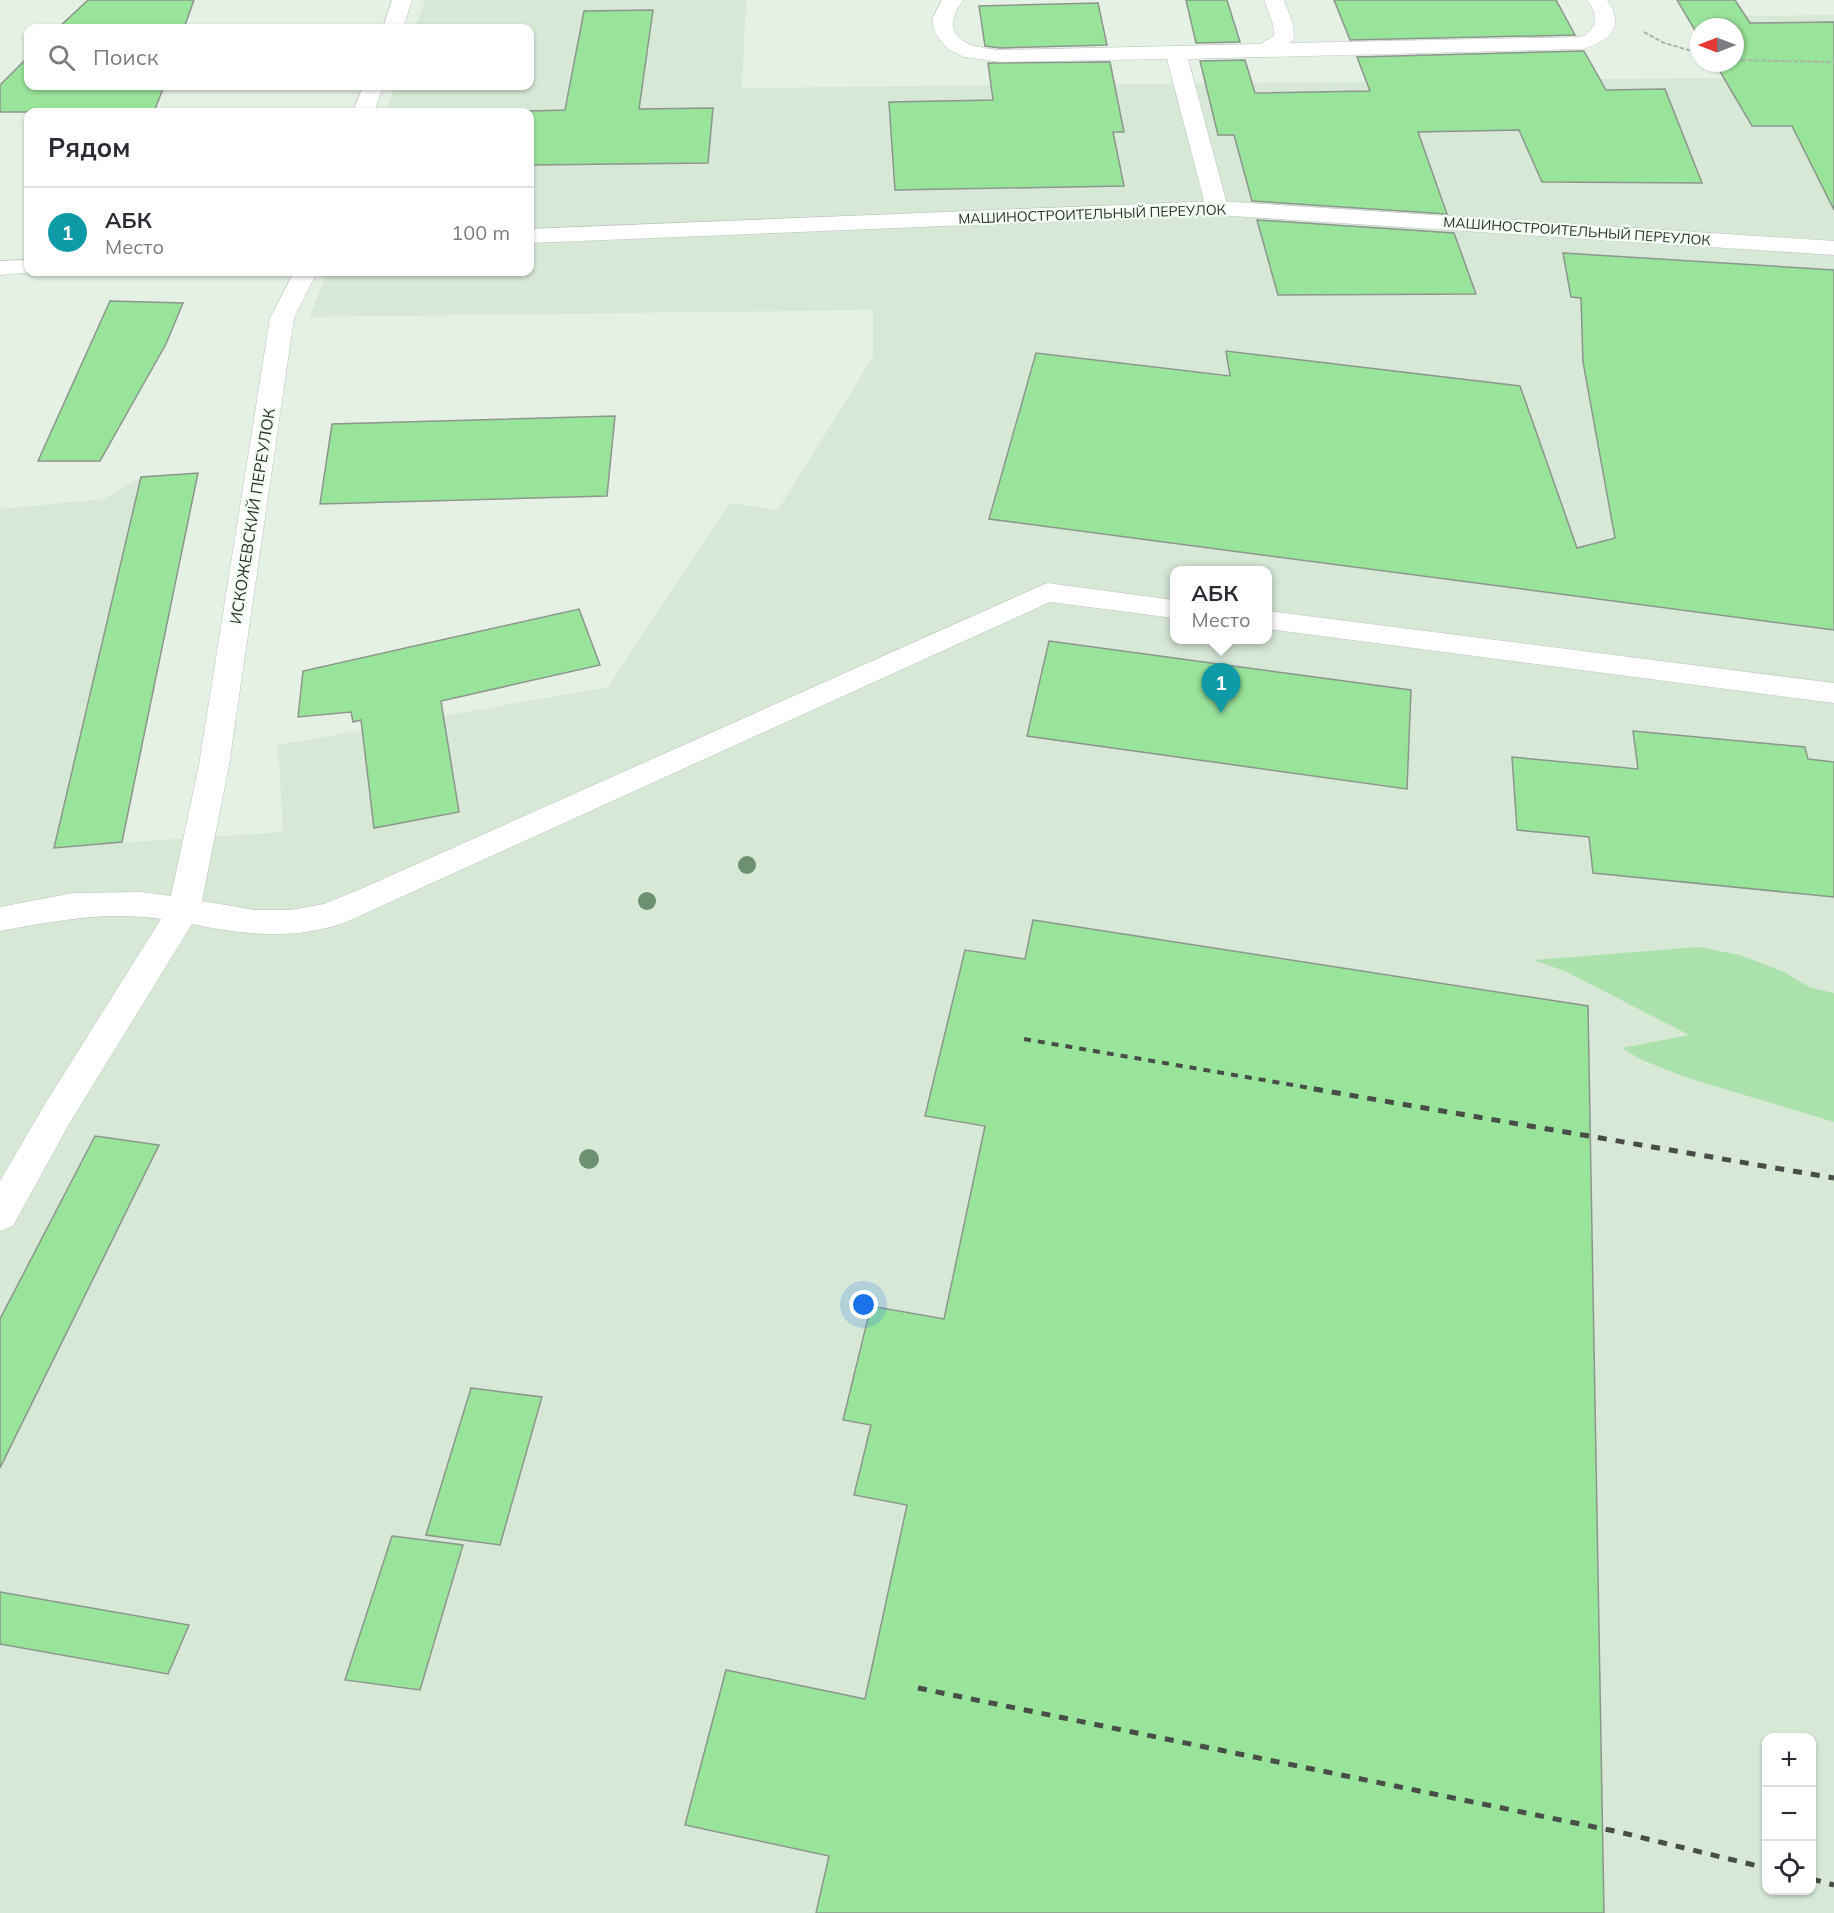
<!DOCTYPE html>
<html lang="ru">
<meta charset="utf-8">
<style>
:root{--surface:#fff;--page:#f2f2f3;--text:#2b2b33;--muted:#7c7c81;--line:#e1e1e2;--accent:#0f766e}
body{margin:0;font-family:Mulish,sans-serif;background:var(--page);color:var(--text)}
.controls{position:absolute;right:18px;bottom:18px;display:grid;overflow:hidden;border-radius:12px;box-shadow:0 2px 4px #0004}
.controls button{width:54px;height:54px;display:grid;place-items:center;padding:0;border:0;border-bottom:2px solid var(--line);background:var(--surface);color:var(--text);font:30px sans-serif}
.compass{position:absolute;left:1690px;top:18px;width:54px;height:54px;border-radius:50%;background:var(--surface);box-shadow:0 2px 4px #0004;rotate:270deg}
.you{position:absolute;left:864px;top:1305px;width:21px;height:21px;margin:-15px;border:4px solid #fff;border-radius:50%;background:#1a73e8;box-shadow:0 0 0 9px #1a73e833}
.badge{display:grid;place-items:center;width:39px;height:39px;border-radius:50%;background:var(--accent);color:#fff;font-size:20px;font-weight:700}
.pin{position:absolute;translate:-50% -50px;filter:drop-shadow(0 2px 3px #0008)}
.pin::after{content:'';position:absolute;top:32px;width:21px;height:18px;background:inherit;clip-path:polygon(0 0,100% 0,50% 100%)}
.popup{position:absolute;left:1170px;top:566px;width:102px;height:78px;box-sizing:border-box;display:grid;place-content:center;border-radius:12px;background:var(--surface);filter:drop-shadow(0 2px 4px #0005);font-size:20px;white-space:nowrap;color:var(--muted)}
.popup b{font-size:22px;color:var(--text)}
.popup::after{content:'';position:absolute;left:50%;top:100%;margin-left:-12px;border:12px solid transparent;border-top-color:var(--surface)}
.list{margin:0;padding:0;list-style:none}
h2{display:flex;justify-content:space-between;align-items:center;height:78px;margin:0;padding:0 24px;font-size:26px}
h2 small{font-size:20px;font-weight:400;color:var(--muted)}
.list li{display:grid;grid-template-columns:39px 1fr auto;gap:18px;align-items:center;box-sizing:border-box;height:90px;padding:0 24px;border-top:2px solid var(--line)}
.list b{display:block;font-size:22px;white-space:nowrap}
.list p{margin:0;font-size:20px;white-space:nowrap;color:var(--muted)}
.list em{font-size:20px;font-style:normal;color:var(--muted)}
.icon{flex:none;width:33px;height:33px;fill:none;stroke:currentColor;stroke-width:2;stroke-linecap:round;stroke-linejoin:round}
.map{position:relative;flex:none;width:1834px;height:1913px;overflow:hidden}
.search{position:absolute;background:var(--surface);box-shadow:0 2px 4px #0004;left:24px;top:24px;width:510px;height:66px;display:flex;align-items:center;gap:15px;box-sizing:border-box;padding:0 21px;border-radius:12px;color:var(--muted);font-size:22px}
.panel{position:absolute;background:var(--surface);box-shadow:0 2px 4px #0004;left:24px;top:108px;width:510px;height:168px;border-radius:12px}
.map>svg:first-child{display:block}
</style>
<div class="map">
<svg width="1834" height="1913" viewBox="0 0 1834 1913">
<rect width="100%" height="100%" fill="#e6f1e6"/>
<path fill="#d7e8d7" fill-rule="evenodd" d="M425 0H746L742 88 1732 78 1735 63V27L1697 16 1834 15V1913H0V509L104 499 141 477 54 847 283 832 278 745 608 687 730 503 778 510 873 357V310L310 317 327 272H530V112H386L395 86H530V28H415ZM1174 570H1268V640H1174ZM1766 1738H1812V1890H1766Z"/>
<polygon fill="#abe2ac" points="1699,947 1740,955 1784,972 1811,988 1834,993 1834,1122 1685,1077 1642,1060 1622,1048 1689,1035 1567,972 1534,960"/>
<g fill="#99e49b" stroke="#8c968c" stroke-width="1.5">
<polygon points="88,0 194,0 184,28 58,28"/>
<polygon points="1186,0 1227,0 1240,42 1196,43"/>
<polygon points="1334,0 1556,0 1575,35 1350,40"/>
<polygon points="1677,0 1735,0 1750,23 1834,22 1834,210 1792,126 1752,126 1715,63 1735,63 1735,27 1699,27 1699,37"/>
<polygon points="1098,3 1107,45 1000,48 985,46 979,6"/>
<polygon points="653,10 639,109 713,108 708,163 530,165 530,111 565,110 584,11"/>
<polygon points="1584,51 1606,90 1665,89 1702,183 1542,182 1519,130 1418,132 1447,214 1252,201 1234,135 1218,135 1200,61 1245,60 1255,93 1370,91 1357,57"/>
<polygon points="28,57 28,86 164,86 154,112 0,112 0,85"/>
<polygon points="1110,62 1124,132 1113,132 1124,186 895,190 889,102 993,100 988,63"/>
<polygon points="1257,220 1454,233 1476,294 1278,295"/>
<polygon points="1563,253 1834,270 1834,630 989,519 1036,353 1230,376 1226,351 1520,386 1577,548 1615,538 1583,362 1581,298 1571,297"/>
<polygon points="110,301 183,303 166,344 100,461 38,461"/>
<polygon points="615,416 607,496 320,504 332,424"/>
<polygon points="198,473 122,842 54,848 141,477"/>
<polygon points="579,609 600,665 441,701 459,812 374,828 361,720 353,722 351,712 298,717 303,671"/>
<polygon points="1049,641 1411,690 1407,789 1027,736"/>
<polygon points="1633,731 1805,747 1808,759 1834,762 1834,897 1593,873 1589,837 1517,830 1512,757 1638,769"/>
<polygon points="1033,920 1588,1006 1604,1913 816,1913 829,1856 685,1825 726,1670 865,1699 907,1505 854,1495 871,1425 843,1420 871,1306 944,1319 985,1126 925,1116 965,950 1025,959"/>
<polygon points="95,1136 159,1145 0,1468 0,1319"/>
<polygon points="471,1388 542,1397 500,1545 426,1535"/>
<polygon points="392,1536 463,1545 420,1690 345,1680"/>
<polygon points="0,1592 189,1625 168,1674 0,1644"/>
</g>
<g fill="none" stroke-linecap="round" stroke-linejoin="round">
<defs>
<g id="service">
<path d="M942 0H963C937 37 966 47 1000 50L1260 44 1274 36 1273 24 1264 0H1284L1293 24 1294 38 1290 43 1580 37 1586 35 1595 25 1594 11 1587 0H1607C1626 27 1609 42 1582 49L1188 59 1228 208 1225 213 1217 215 1209 213 1206 208 1167 59 1000 62 964 57 948 49 935 33 932 19Z"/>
<polygon points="28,260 28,272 36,272 0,275 0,261"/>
<path d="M1047 583 1174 600V618L1050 602 344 923C293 940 245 935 192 924L69 1124 13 1226 0 1231V1181L45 1104 161 919C106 911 54 921 0 931V907L73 893 142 892 171 896 199 765 203 757 214 754 225 757 229 765 202 901 255 910H291L324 904 363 888Z"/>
<polygon points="1268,611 1834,683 1834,703 1268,629"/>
</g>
<g id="minor">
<polygon points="392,0 412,0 403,28 383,28"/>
<polygon points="363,86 383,86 374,112 353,112"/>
<polygon points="1217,201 1834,241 1834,255 1217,215 530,243 530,229"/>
<polygon points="294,272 317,272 294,318 229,765 225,773 214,776 203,773 199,765 270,318"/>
</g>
</defs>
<use href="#service" stroke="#bac5ba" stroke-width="1"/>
<use href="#minor" stroke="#bac5ba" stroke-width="1"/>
<g stroke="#acb4ac" stroke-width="2" stroke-dasharray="4.5 2" stroke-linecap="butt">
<polyline points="1644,32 1664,43 1699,53"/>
<polyline points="1735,60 1834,62"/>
</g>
<use href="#service" fill="#fff" fill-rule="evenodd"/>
<use href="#minor" fill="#fff" fill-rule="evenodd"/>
<polyline stroke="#484d48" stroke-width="4" stroke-dasharray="7 7" stroke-linecap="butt" points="1024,1039 1322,1090"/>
<g stroke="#484d48" stroke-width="5" stroke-dasharray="9 9" stroke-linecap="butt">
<polyline points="1314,1089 1834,1178"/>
<polyline points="918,1688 1619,1832 1766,1868"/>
<polyline points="1812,1879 1834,1885"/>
</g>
</g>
<g fill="#6d9071">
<circle cx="747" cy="865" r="9"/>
<circle cx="647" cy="901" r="9"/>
<circle cx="589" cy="1159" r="10"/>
</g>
<g text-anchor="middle" stroke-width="4.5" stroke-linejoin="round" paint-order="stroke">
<g font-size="14" fill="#2b2f2b" stroke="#f3fef3">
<text transform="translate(1092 214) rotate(-2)" y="5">МАШИНОСТРОИТЕЛЬНЫЙ ПЕРЕУЛОК</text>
<text transform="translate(1577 231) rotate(4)" y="5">МАШИНОСТРОИТЕЛЬНЫЙ ПЕРЕУЛОК</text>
</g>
<g font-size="16" fill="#2b2f2b" stroke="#f3fef3">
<text transform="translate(252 516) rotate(-81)" y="6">ИСКОЖЕВСКИЙ ПЕРЕУЛОК</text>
</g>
</g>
</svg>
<div class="controls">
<button>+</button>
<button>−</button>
<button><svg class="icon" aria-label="locate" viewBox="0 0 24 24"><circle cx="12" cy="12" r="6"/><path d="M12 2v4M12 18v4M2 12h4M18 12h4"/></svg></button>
</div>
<svg class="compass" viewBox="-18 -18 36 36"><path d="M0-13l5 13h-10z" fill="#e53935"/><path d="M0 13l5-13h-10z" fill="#7c7c81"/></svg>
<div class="you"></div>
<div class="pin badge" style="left:1221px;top:713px;background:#0f9aa8">1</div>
<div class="popup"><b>АБК</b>Место</div>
<div class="search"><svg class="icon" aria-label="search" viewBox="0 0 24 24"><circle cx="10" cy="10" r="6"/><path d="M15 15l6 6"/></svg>Поиск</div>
<section class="panel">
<h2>Рядом<small></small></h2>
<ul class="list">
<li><span class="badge" style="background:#0f9aa8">1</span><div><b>АБК</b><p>Место</p></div><em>100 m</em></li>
</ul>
</section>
</div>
